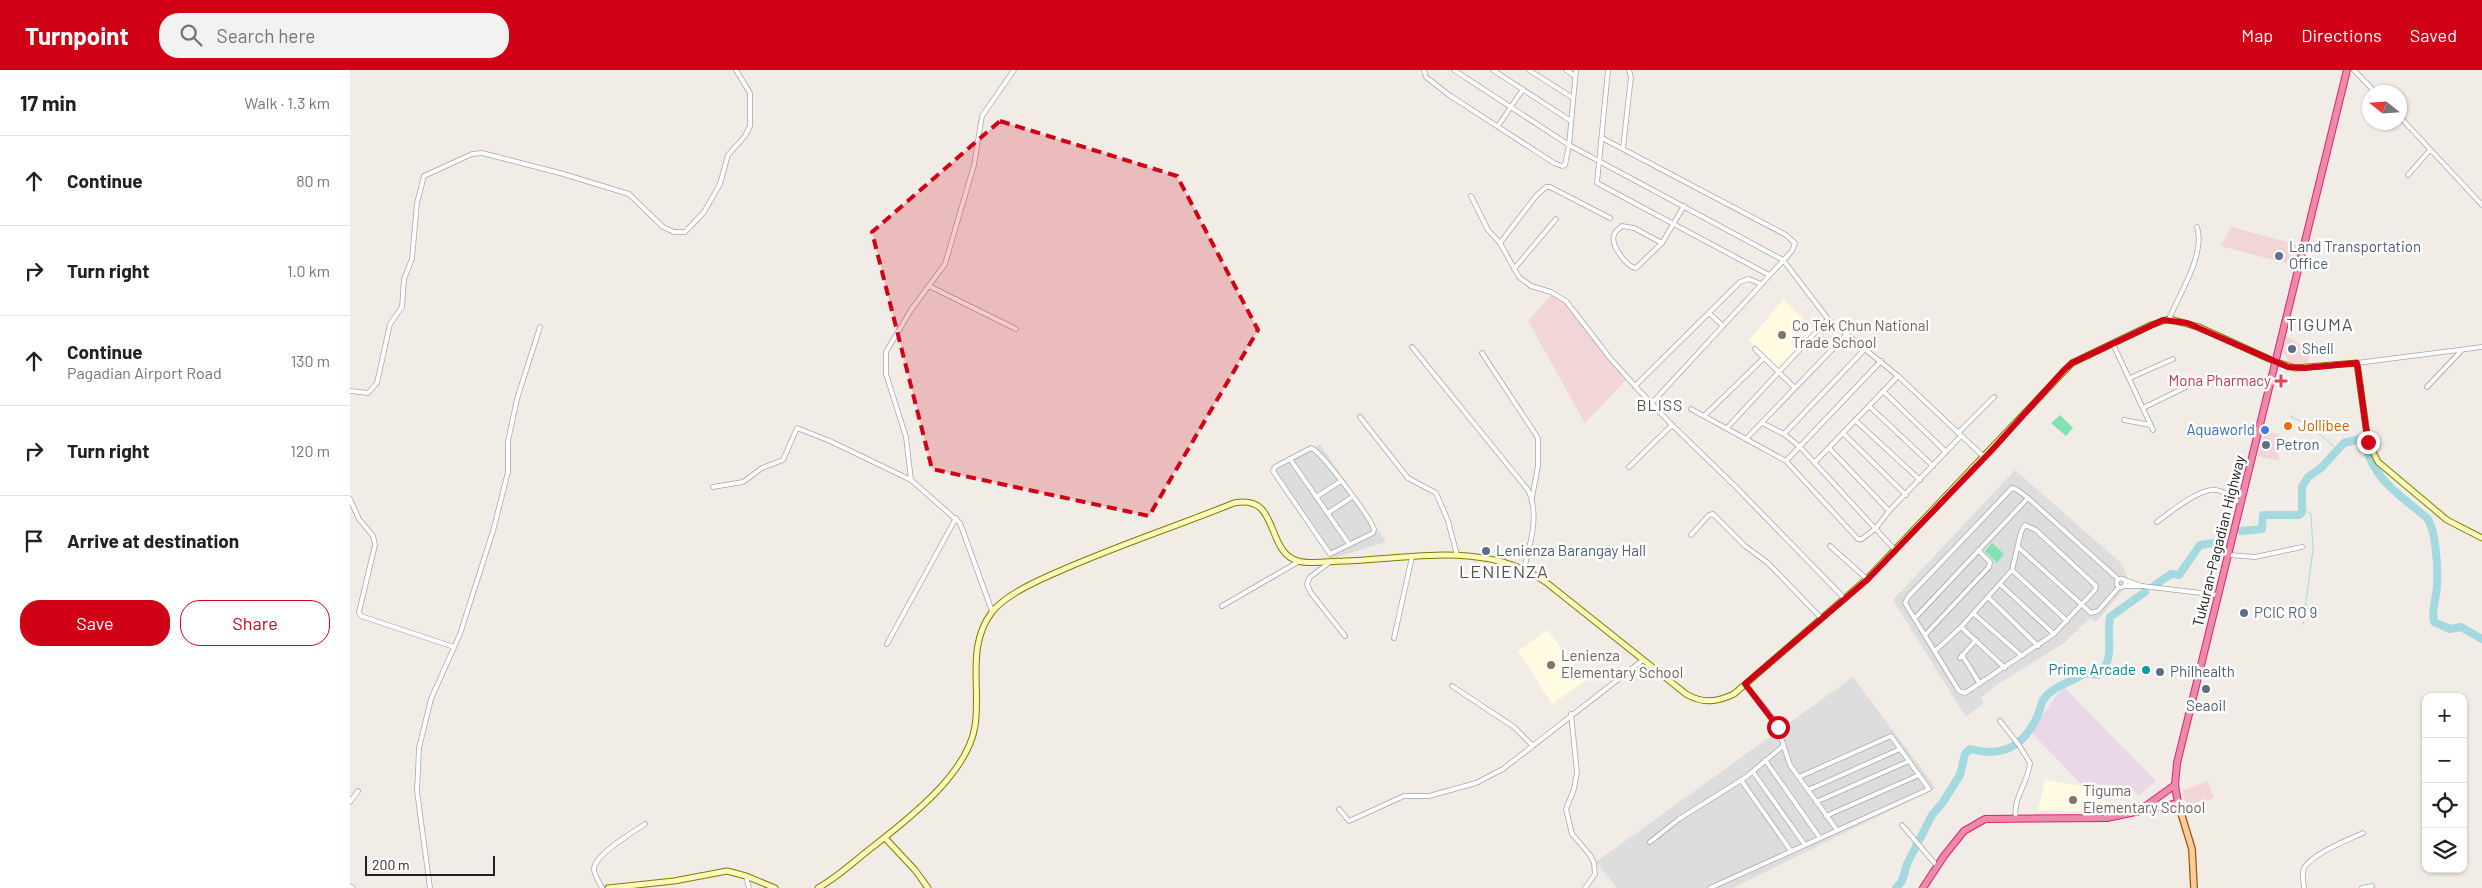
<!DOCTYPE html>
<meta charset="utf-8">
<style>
:root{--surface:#fff;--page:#f2f2f2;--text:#202124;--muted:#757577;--line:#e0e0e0;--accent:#d00016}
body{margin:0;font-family:Barlow,sans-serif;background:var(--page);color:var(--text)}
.controls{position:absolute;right:15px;bottom:15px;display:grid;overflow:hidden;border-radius:10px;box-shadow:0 1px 4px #0004}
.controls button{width:45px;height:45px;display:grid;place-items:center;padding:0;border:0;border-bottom:1px solid var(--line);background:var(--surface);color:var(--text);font:25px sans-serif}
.compass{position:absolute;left:2012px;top:15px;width:45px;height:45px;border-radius:50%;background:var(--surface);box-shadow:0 1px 4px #0004;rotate:287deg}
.scale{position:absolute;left:15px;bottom:12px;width:130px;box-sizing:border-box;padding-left:5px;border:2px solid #202020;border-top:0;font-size:14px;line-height:18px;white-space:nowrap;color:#202020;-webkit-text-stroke:4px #fff;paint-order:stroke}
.stop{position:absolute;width:15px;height:15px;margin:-11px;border:4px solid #d00016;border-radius:50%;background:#fff}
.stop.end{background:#d00016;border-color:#fff;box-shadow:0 1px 5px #0008}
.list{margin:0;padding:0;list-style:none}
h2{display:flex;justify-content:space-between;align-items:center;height:65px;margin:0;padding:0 20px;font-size:21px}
h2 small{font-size:16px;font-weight:400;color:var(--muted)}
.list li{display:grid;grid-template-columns:32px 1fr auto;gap:15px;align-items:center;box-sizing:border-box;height:90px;padding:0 20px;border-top:1px solid var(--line)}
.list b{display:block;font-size:19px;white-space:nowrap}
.list p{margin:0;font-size:16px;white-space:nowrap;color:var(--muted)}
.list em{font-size:16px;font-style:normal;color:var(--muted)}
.actions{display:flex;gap:10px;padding:15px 20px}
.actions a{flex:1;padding:11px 0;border:1px solid var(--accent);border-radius:20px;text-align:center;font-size:18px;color:var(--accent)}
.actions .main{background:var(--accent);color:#fff}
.icon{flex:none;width:28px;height:28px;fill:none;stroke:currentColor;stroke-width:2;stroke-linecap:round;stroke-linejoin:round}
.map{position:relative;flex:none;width:2132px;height:818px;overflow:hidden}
header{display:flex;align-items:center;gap:30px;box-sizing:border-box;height:70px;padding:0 25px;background:var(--accent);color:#fff}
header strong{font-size:24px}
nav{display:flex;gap:28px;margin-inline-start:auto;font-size:18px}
.search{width:350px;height:45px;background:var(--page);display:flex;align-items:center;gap:12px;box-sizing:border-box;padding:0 18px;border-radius:20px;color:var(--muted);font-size:19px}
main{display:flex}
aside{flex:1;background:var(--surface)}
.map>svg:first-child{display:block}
</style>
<header>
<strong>Turnpoint</strong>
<div class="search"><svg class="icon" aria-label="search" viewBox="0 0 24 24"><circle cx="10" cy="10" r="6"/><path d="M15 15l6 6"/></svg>Search here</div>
<nav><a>Map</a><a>Directions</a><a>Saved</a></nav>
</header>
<main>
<aside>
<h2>17 min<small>Walk · 1.3 km</small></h2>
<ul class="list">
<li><svg class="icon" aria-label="ahead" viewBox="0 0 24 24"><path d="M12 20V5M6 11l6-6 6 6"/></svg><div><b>Continue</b></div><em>80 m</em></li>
<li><svg class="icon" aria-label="right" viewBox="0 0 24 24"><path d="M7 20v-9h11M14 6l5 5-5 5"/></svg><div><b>Turn right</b></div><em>1.0 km</em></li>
<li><svg class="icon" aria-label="ahead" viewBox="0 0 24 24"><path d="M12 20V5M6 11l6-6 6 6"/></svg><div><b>Continue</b><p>Pagadian Airport Road</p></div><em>130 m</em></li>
<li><svg class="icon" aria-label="right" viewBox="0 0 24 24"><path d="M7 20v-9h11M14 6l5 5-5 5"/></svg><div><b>Turn right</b></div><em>120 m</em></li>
<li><svg class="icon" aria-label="arrive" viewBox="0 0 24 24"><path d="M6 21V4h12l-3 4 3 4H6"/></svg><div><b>Arrive at destination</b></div></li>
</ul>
<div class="actions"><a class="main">Save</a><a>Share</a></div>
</aside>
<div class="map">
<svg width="2132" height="818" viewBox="0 0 2132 818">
<rect width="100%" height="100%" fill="#f1ece6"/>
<g fill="#dedddd">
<polygon points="970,374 1036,472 980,489 921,403"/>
<polygon points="1665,400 1771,493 1778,508 1787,511 1785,519 1774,519 1746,552 1740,548 1714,573 1648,614 1631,628 1634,633 1616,647 1543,530"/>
<polygon points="1503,607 1586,718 1383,818 1267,818 1246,792"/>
</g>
<g fill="#f2d5d7">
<polygon points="1881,157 1952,176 1946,196 1871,176"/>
<polygon points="1201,225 1212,230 1276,310 1235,353 1178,251"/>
<polygon points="1936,266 1961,281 1958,296 1939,294 1933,281"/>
<polygon points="1915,362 1928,364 1929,391 1908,386"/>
<polygon points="1858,711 1864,728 1838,738 1832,721"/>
</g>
<polygon fill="#ead8e9" points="1713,616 1806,711 1789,725 1777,716 1731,714 1681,662"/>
<g fill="#fffce1">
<polygon points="1433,230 1466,260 1429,299 1399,270"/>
<polygon points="1197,560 1236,610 1202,634 1168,581"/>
<polygon points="1695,710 1756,720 1754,742 1688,740"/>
</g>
<g fill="#81e3b3">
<polygon points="1710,345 1723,358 1716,366 1701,353"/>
<polygon points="1642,473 1654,484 1647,493 1635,481"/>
</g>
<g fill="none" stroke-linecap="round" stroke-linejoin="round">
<g stroke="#a5d9e0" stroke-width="1">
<polyline points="1940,346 1960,356 1988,380"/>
<polyline points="1952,439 1961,444 1963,479 1953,554"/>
</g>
<g stroke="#a5d9e0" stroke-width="8">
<path d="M1891 461 1912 459 1913 445H1949L1952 442V417L1958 407 1971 398 1994 373 2010 369 2015 373C2024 411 2049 424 2077 448 2086 460 2088 498 2087 514 2087 528 2081 538 2084 552L2100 559 2111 557 2132 569"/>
<polyline points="1805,515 1821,504 1829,505 1850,475 1872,472"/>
<path d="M1546 818 1552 811 1557 794 1582 745 1593 732 1610 705 1615 684 1620 679C1653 688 1674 676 1688 645 1690 640 1691 634 1693 630 1702 616 1721 613 1735 603L1748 605C1766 590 1756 568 1760 547L1795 522"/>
</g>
<defs>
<g id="street">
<polyline points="1074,0 1076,7 1099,25 1204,93 1212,96 1215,95 1219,75 1104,0"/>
<polyline points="1143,0 1221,51"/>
<polyline points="1179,0 1223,28"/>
<polyline points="1216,0 1225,6"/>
<polyline points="1226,0 1219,75 1433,190 1478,249 1548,306 1634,387"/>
<polyline points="1258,0 1247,113 1419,205"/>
<polyline points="2004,0 2025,22"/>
<polyline points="2050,47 2132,135"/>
<polyline points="1148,56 1173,19"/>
<polyline points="1252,68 1436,165 1445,173 1442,181 1301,334"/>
<polyline points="1273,78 1281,7 1279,0"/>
<polyline points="2058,105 2080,80"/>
<polyline points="1121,126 1138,160 1150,173 1169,207 1181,216 1201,222 1216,231 1260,288 1285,316 1390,212 1399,209 1411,214"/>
<path d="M1272 156 1284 158 1312 173 1286 198C1277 197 1260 175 1264 165 1265 161 1269 159 1272 156Z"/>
<polyline points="1150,173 1186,126 1196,117 1200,117 1260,148"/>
<polyline points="1312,173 1334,136"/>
<polyline points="1164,199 1206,149"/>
<polyline points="579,216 666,259"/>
<polyline points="1360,244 1372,255"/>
<path d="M1819 249C1829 224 1856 184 1847 157"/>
<polyline points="1763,274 1803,360"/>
<path d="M1062 277 1178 420C1190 445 1180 474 1174 499"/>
<polyline points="1405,279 1445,318"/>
<polyline points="1132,283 1188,368 1188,396 1182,428"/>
<polyline points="2007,293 2132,277"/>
<polyline points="1780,308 1823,289"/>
<polyline points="1285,316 1322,355"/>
<polyline points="2077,317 2112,280"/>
<polyline points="0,321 18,323 27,313 40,254 52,237 54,209 62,189 67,133 74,106 122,84 132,83 210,103 279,124 313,157 324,162 335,162 354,142 370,114 378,85 395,66 400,56 400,23 386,0"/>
<polyline points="1533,321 1596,382"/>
<polyline points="1519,336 1583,396"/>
<polyline points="1793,338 1840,315"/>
<polyline points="1341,339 1396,369 1497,264"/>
<polyline points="1354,346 1414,288"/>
<polyline points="1010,347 1058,408 1086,423 1098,451 1107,485"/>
<polyline points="1505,350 1570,410"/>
<polyline points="1774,350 1800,355"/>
<polyline points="1412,353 1434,364 1450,377 1546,481"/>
<polyline points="1377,358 1478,249"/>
<polyline points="1493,363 1556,425"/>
<polyline points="1608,363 1644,327"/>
<polyline points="1434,364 1516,278"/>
<polyline points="1396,369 1436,391 1508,469 1512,469 1526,458 1539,441 1611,366"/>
<path d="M961 378C971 381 1020 447 1024 459L1023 463 980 484 923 401 925 397Z"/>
<polyline points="1479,378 1539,441"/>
<polyline points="940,389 999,474"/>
<polyline points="1436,391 1531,291"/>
<polyline points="1465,392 1548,306"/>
<polyline points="1279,397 1322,355 1385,416 1495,529"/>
<polyline points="363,417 393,412 412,398 433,390 447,358 480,371 561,410"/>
<polyline points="966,427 991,411"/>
<polyline points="0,429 9,449 23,466 25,475 9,542 11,546 104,577"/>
<polyline points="978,443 1002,427"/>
<path d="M1807 452C1820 442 1851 417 1866 420 1875 421 1884 429 1891 433"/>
<polyline points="1341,465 1359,445 1363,444 1395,476 1418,493 1472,549"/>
<polyline points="1480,476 1517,509"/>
<polyline points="1668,477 1741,543 1748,541 1769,517"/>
<polyline points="1879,485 1905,487 1952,477"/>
<polyline points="980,492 960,507 957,514 961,523 995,566"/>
<polyline points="1662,500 1717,551"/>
<circle cx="1771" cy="513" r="4.5"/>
<polyline points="1774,510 1792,516 1868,525"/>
<polyline points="1650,514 1704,564"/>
<polyline points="1774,516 1792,516"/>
<polyline points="1638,527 1688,576"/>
<polyline points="872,536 948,492"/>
<polyline points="642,541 610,453 561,410 556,367 536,304 536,282 561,240 595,194 624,95 632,46 664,0"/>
<polyline points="1624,544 1672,586"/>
<polyline points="1565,548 1678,428"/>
<polyline points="1611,557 1655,598"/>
<polyline points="1575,565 1639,497 1640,492 1629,481"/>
<polyline points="1044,568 1062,487"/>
<polyline points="537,574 606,448"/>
<polyline points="1585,581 1611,557 1662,500 1671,462 1675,455 1686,460 1746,516 1745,520 1704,564 1615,623 1609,621 1555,533 1558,527 1662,418 1666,419 1678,428 1768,509"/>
<polyline points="1612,585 1630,614"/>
<polyline points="1610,588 1626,570"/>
<polyline points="1395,614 1426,652 1440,695 1487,760"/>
<polyline points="1102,616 1164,657 1182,675"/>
<polyline points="1221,644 1227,702 1224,719 1216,739 1222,764 1240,785 1244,793 1245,804 1235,818"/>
<path d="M1650 651 1669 675 1680 693C1678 713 1662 730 1666 748"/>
<polyline points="1415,690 1470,768"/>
<polyline points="1403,702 1455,775"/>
<polyline points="1391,710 1441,781"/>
<polyline points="1458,720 1550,679"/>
<polyline points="0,732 8,721"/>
<polyline points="1466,732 1559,691"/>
<polyline points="989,739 999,751 1054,726 1079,726 1126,713 1153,699 1293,590"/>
<polyline points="1476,746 1569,705"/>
<polyline points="1552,755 1587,796"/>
<polyline points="1300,772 1329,749 1396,707 1433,676"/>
<polyline points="396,806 399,818"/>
<polyline points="0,816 3,818"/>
<polyline points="80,818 67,721 69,678 81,629 110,564 143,461 158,402 158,371 167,329 190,257"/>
<path d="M252 818C250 813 244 805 244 799 244 785 283 762 295 754"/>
<polyline points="1360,818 1579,719 1541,666 1449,707"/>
<path d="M1954 818C1954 812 1951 804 1954 798 1963 783 1998 770 2013 763"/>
<polyline points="2012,818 2022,816"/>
</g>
<g id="secondary">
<polyline points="1923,291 1945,298 2007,293 2018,372 2028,392 2097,450 2132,468"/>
<polyline points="535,768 565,800 578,818"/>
<polyline points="258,818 324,811 377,801 396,806 425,818"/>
<path d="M468 818C488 807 502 793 520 779 556 751 618 704 625 656 631 618 616 576 642 542 656 524 691 509 712 500 769 475 827 456 884 433 930 423 915 482 948 491 962 495 979 491 993 491 1061 489 1138 470 1197 513L1336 624C1353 634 1367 632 1384 624L1517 509 1722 293 1801 255 1819 249 1849 257 1919 289"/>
</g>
<polyline id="primary" points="1828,733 1842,779 1844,818"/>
<g id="highway">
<polyline points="1793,738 1825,715"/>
<polyline points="1573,818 1594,786 1614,761 1635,749 1757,748 1828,733 1825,715 1827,693 1997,0"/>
</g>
</defs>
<use href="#street" stroke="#a7a7a7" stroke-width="5.5"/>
<use href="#secondary" stroke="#7d7e00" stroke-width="7"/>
<use href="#primary" stroke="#9c5700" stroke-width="8"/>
<use href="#highway" stroke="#e21f77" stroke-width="8"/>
<use href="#street" stroke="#fff" stroke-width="4"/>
<use href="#secondary" stroke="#fcf8b9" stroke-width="5"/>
<use href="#primary" stroke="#ffca9d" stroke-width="5.5"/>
<use href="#highway" stroke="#eb8ba7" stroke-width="6"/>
</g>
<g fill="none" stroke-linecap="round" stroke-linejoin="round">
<polyline stroke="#d00016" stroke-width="6" points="1428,657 1395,614 1517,510 1642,380 1714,300 1722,293 1813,250 1837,253 1938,297 1954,298 2007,293 2018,372"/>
</g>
<path fill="#d00016" fill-opacity="0.2" stroke="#d00016" stroke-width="4" stroke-dasharray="10 6" stroke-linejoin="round" d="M650 51 827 106 908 260 799 446 582 399 522 162Z"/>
<g fill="#5c6f8a" stroke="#fff" stroke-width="2">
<circle cx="1929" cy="186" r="5"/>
<circle cx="1942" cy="279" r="5"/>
<circle cx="1916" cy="375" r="5"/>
<circle cx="1136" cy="481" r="5"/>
<circle cx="1894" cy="543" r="5"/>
<circle cx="1810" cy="602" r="5"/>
<circle cx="1856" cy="619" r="5"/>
</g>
<g fill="#8d6e63" stroke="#fff" stroke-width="2">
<circle cx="1432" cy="265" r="5"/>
<circle cx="1201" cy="595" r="5"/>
<circle cx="1723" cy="730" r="5"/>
</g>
<path fill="#e0444e" stroke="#fff" stroke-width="2" d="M1928.5 303.5h5v5h5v5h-5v5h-5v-5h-5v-5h5z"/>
<circle fill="#e8710a" stroke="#fff" stroke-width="2" cx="1938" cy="356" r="5"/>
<circle fill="#3f7fe0" stroke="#fff" stroke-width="2" cx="1915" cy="360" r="5"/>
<circle fill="#0f9aa8" stroke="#fff" stroke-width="2" cx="1796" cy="600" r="5"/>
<g text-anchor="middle" stroke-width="5" stroke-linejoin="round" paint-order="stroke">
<g font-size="15" fill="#4e5e75" stroke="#fff" text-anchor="start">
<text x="1939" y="182">Land Transportation<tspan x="1939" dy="17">Office</tspan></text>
<text x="1952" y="284">Shell</text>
<text x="1926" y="380">Petron</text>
<text x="1146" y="486">Lenienza Barangay Hall</text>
<text x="1904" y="548">PCIC RO 9</text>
<text x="1820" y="607">Philhealth</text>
<text x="1856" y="641" text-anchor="middle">Seaoil</text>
</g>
<g font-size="15" fill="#785e54" stroke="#fff" text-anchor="start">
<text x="1442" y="261">Co Tek Chun National<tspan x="1442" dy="17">Trade School</tspan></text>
<text x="1211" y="591">Lenienza<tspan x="1211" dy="17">Elementary School</tspan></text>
<text x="1733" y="726">Tiguma<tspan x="1733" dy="17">Elementary School</tspan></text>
</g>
<g font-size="15" fill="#be3a42" stroke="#fff" text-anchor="end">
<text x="1921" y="316">Mona Pharmacy</text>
</g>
<g font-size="15" fill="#c56008" stroke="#fff" text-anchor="start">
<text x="1948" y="361">Jollibee</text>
</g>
<g font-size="15" fill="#366cbe" stroke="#fff" text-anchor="end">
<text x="1905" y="365">Aquaworld</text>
</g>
<g font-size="15" fill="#202020" stroke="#fff">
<text transform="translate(1869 471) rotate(-76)" y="5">Tukuran-Pagadian Highway</text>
</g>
<g font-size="15" fill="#0d838f" stroke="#fff" text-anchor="end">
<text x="1786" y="605">Prime Arcade</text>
</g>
<g font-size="16" letter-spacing="1" fill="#535353" stroke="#fff">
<text x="1310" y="341">BLISS</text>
</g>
<g font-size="18" letter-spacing="1" fill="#535353" stroke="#fff">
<text x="1970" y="261">TIGUMA</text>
<text x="1154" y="508">LENIENZA</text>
</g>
</g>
</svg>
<div class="controls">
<button>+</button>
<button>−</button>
<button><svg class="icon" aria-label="locate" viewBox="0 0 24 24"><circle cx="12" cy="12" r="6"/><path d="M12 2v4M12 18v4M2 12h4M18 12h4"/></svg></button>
<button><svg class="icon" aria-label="layers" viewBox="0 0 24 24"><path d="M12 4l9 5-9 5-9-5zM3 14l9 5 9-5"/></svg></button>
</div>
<svg class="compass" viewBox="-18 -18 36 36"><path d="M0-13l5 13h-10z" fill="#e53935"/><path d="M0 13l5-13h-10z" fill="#757577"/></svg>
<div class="scale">200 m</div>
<div class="stop" style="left:1428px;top:657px"></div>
<div class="stop end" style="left:2018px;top:372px"></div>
</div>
</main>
